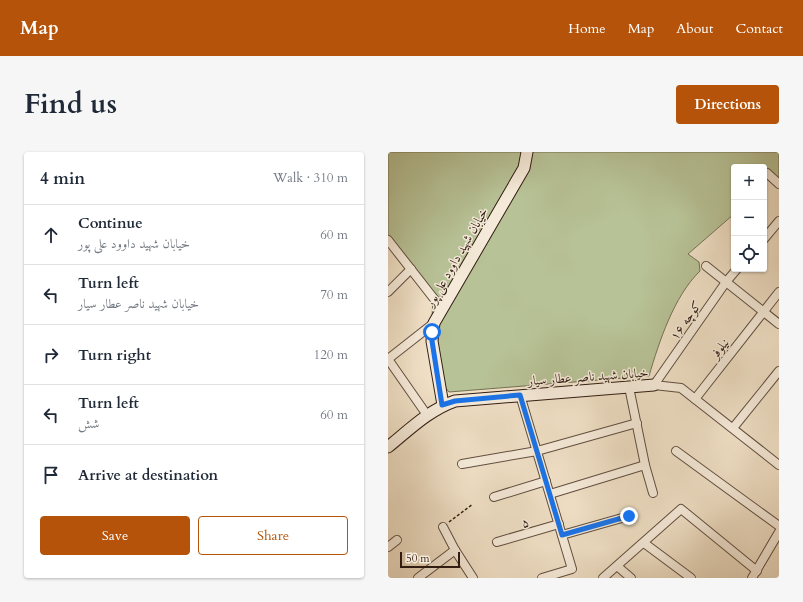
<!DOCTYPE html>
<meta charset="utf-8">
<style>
:root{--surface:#fff;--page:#f6f6f7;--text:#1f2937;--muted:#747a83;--line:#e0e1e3;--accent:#b45309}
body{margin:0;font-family:Cardo,Amiri,serif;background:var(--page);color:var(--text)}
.controls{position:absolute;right:12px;top:12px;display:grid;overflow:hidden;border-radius:4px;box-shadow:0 1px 3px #0004}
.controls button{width:36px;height:36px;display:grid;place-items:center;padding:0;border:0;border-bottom:1px solid var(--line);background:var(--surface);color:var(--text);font:20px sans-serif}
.scale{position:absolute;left:12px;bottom:10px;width:60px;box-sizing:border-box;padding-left:4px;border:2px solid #321d13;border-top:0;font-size:11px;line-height:14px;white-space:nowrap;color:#321d13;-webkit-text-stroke:3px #f5ead9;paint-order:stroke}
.stop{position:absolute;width:12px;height:12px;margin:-9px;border:3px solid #1a73e8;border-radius:50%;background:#fff}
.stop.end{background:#1a73e8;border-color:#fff;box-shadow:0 1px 4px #0008}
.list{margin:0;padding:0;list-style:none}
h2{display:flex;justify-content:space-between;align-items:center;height:52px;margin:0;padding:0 16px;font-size:17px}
h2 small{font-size:13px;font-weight:400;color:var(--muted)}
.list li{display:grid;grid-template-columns:26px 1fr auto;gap:12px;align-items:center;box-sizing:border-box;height:60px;padding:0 16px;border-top:1px solid var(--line)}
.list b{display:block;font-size:15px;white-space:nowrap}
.list p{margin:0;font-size:13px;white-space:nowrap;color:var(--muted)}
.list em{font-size:13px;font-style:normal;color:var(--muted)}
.actions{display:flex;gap:8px;padding:12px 16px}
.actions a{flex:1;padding:9px 0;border:1px solid var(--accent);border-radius:4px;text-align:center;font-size:14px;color:var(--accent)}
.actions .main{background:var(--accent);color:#fff}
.icon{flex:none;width:22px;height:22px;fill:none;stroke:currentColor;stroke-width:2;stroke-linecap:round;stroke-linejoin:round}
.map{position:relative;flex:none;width:391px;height:426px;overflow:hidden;border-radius:4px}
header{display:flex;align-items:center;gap:24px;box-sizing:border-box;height:56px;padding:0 20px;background:var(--accent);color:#fff}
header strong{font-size:19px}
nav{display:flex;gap:22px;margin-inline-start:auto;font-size:14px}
.intro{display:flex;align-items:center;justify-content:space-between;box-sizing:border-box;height:96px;padding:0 24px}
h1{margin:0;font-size:28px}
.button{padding:10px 18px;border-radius:4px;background:var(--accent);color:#fff;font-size:14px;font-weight:700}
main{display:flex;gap:24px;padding:0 24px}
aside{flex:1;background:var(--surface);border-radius:4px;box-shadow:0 1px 3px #0004}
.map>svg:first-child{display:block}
</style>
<header>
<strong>Map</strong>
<nav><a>Home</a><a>Map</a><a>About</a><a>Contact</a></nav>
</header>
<div class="intro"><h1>Find us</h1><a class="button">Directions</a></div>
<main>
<aside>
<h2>4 min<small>Walk · 310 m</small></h2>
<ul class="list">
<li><svg class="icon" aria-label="ahead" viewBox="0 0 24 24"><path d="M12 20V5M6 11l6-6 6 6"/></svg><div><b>Continue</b><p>خیابان شهید داوود علی پور</p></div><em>60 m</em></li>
<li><svg class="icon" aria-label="left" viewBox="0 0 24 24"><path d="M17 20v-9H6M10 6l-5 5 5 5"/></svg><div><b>Turn left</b><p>خیابان شهید ناصر عطار سیار</p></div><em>70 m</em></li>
<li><svg class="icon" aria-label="right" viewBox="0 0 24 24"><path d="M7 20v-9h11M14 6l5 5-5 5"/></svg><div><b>Turn right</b></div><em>120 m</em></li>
<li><svg class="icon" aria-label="left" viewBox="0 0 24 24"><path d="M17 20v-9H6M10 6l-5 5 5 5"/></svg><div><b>Turn left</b><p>شش</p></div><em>60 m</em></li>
<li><svg class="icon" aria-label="arrive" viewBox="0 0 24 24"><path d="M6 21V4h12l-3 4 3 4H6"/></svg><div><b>Arrive at destination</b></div></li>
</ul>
<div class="actions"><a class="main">Save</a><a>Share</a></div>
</aside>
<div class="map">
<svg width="391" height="426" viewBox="0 0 391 426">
<rect width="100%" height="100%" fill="#efdfc5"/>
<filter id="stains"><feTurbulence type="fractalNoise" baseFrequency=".005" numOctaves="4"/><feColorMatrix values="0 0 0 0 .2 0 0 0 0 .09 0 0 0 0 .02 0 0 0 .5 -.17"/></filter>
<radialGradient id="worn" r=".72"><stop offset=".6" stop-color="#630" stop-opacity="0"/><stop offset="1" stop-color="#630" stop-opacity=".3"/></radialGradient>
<path fill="#b7c296" stroke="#747054" d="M0 0H391V32L376 22V15H346V62L300 102 311 110 312 119C286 144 271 190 261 224L61 240 54 232 44 167 45 142 17 103 0 86Z"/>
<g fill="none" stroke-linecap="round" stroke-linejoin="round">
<defs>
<g id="street">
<polyline points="379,21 391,32"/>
<polyline points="376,87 391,69"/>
<polyline points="0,88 54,157"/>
<polyline points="318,114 391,172"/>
<polyline points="0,140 23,117"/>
<polyline points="0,207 39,263"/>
<polyline points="0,207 46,171"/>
<polyline points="266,233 293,236 391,313"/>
<polyline points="266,233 338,130 349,117"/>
<polyline points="241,235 257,313 265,341"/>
<polyline points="132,243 184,417 154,426"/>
<polyline points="307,247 391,140"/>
<polyline points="345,276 391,219"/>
<polyline points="288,299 391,374"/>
<polyline points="74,312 149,299 249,271"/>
<polyline points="162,342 257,313"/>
<polyline points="106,345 158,329"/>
<polyline points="55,375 67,398 85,426"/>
<polyline points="174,383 241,364"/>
<polyline points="109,390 171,372"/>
<polyline points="256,391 303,426"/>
<polyline points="0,395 9,388"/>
<polyline points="229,414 243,426"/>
<polyline points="30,426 67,398"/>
<polyline points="215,426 293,357 369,419"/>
<polyline points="364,426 391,380"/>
</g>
<g id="secondary">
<polyline points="55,253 44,189 46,171 136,16 139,0"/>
<path d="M0 295C21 278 41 258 67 249L266 233"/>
</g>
</defs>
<use href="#street" stroke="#614e40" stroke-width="10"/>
<use href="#secondary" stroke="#321d13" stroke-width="13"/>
<polyline stroke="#321d13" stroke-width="1.5" stroke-dasharray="3 2" stroke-linecap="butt" points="61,370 85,352"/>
<use href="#street" stroke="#f5ead9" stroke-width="8"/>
<use href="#secondary" stroke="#f5ead9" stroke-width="11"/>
</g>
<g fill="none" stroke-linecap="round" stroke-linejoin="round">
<polyline stroke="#1a73e8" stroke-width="5" points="44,180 44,189 54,253 67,249 132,243 174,383 241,364"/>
</g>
<g text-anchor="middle" stroke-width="3" stroke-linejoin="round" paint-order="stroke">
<g font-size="13" fill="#321d13" stroke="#f5ead9">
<text transform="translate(68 105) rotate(-60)" y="5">خیابان شهید داوود علی پور</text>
<text transform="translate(297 168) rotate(-55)" y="5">کوچه ۱۶</text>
<text transform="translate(331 196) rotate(-52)" y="5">نیلوفر</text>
<text transform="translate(200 224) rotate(-4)" y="5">خیابان شهید ناصر عطار سیار</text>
<text transform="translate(137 370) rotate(-16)" y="5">۵</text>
</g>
</g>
<rect width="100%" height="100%" filter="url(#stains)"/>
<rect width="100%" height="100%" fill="url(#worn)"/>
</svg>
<div class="controls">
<button>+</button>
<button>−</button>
<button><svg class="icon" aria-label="locate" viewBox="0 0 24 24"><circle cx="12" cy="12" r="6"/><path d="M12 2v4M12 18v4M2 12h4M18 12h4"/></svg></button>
</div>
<div class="scale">50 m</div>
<div class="stop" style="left:44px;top:180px"></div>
<div class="stop end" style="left:241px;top:364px"></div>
</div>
</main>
